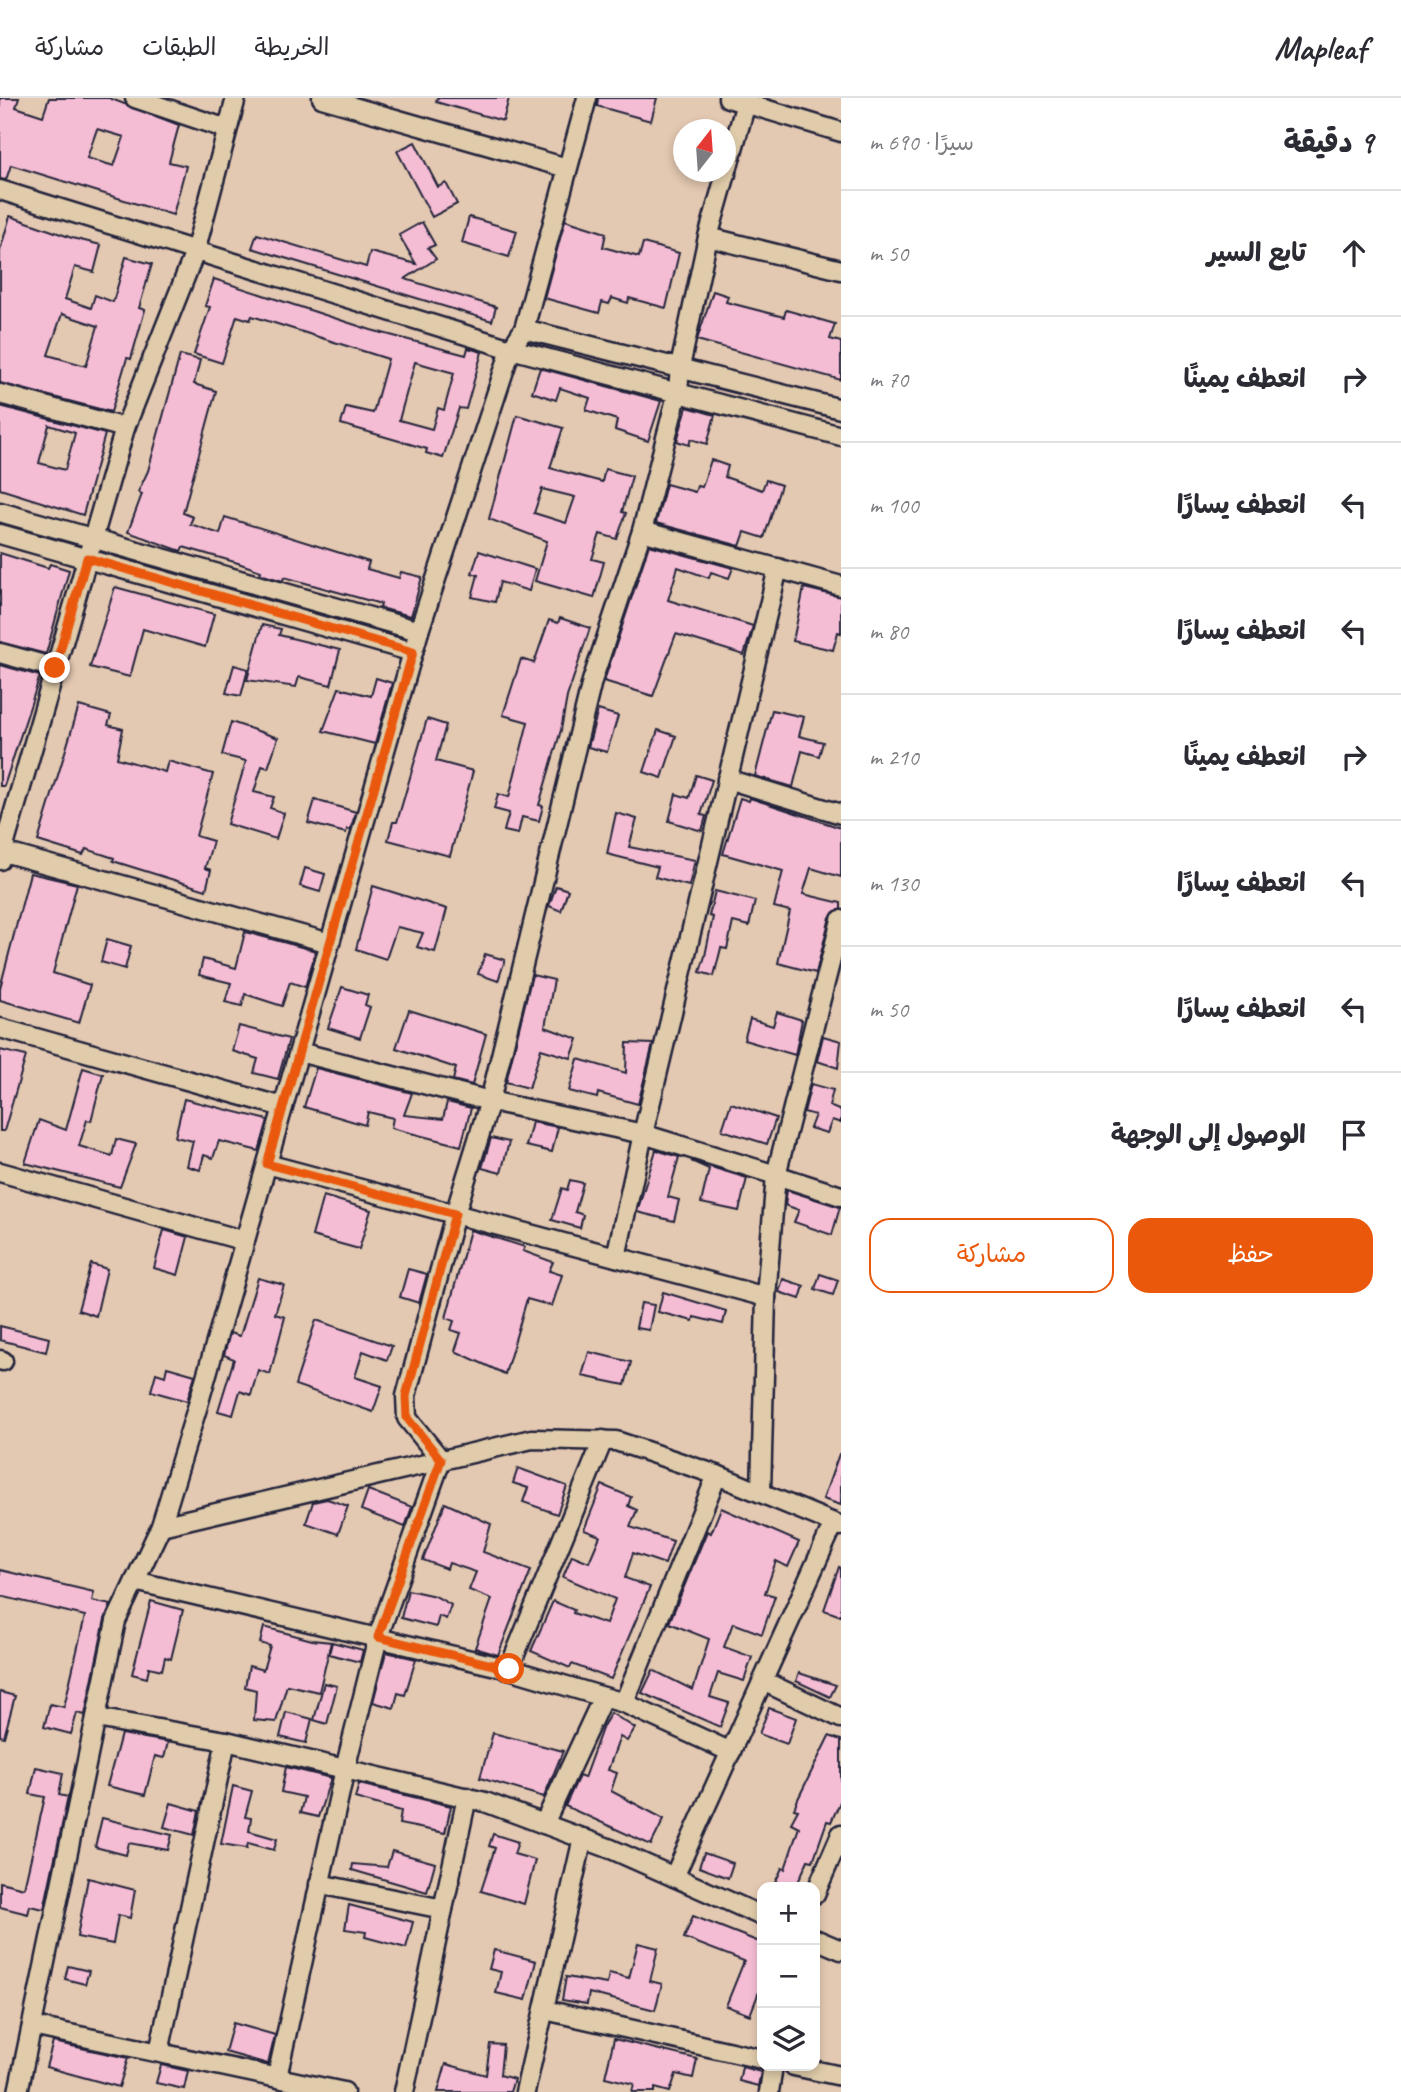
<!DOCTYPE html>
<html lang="ar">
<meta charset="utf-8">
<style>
:root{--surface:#fff;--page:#f2f2f3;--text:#2b2b33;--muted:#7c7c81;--line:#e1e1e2;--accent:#ea580c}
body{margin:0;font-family:Caveat,"Playpen Sans Arabic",sans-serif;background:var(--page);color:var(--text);direction:rtl}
.controls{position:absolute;right:21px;bottom:21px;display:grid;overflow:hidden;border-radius:14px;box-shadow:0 4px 10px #0003}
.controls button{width:63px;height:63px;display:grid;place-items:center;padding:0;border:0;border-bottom:2px solid var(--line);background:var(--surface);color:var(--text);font:35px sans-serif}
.compass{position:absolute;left:673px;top:21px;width:63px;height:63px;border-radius:50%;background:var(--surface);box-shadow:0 4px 10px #0003;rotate:17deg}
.stop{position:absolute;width:21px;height:21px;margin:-16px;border:5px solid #ea580c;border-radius:50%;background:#fff}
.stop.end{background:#ea580c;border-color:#fff;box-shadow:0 2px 7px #0008}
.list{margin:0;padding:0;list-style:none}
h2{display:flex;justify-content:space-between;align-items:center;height:91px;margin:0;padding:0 28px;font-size:30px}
h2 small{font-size:23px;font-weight:400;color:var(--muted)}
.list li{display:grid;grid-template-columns:46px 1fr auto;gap:21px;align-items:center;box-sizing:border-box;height:126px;padding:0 28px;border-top:2px solid var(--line)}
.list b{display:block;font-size:26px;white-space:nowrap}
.list em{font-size:23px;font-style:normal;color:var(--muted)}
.actions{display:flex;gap:14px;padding:21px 28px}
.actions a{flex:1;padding:16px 0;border:2px solid var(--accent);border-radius:21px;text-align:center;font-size:24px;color:var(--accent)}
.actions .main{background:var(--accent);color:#fff}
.icon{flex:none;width:38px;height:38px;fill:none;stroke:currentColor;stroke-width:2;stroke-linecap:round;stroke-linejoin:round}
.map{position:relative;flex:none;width:841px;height:1994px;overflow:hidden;direction:ltr}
header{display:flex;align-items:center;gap:42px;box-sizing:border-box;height:98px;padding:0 35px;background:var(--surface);border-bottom:2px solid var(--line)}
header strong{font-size:33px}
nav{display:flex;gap:38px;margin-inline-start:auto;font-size:24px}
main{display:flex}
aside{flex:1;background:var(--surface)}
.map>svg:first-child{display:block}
</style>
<header>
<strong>Mapleaf</strong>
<nav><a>الخريطة</a><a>الطبقات</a><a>مشاركة</a></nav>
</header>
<main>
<aside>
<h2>9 دقيقة<small>سيرًا · 690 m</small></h2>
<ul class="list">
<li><svg class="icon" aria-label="ahead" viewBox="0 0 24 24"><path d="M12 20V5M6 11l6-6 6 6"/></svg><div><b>تابع السير</b></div><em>50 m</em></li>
<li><svg class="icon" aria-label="right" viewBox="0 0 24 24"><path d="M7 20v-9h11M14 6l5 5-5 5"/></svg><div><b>انعطف يمينًا</b></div><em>70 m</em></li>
<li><svg class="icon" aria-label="left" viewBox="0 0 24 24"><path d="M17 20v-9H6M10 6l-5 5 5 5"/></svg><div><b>انعطف يسارًا</b></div><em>100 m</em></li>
<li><svg class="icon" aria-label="left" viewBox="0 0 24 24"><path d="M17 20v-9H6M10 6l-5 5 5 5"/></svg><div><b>انعطف يسارًا</b></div><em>80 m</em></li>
<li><svg class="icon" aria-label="right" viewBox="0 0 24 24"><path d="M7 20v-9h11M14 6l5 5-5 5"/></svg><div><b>انعطف يمينًا</b></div><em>210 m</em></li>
<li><svg class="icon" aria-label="left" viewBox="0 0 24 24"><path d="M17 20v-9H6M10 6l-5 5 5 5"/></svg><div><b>انعطف يسارًا</b></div><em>130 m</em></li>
<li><svg class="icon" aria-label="left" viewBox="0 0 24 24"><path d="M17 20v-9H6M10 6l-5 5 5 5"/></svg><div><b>انعطف يسارًا</b></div><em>50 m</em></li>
<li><svg class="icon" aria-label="arrive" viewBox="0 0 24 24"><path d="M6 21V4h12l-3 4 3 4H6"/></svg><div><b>الوصول إلى الوجهة</b></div></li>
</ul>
<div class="actions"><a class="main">حفظ</a><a>مشاركة</a></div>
</aside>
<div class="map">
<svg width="841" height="1994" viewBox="0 0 841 1994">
<rect width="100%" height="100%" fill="#e4c9b2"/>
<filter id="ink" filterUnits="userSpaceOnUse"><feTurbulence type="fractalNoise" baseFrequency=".0143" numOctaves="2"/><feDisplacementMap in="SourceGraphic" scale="14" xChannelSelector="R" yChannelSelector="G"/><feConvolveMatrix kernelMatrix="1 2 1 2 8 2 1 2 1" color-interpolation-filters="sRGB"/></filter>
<g filter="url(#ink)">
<g fill="#f5bdd4" stroke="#22223b" stroke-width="2" fill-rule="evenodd">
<path d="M0 0H19L16 9 43 18 49 0H109L179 27 169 64 186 68 173 117 11 67 6 82 0 81ZM97 31 124 39 114 68 87 60Z"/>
<polygon points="437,0 509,0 503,23 436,4"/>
<polygon points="598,0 657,0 651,23 597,8"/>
<polygon points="415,44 438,89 446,85 457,106 432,119 397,53"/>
<path d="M10 118 72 140 101 147 94 174 75 169 65 201 91 210 95 197 113 204 126 159 152 166 139 210 145 212 131 261 127 260 111 314 0 285V153ZM62 216 98 228 86 268 48 257Z"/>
<polygon points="469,119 517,133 509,159 462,145"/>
<polygon points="565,122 606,135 603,149 639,159 643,145 679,155 666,210 629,200 628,205 612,200 609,206 602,204 599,215 544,200"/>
<polygon points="422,124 435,147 428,150 436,161 405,181 496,209 492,223 252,150 257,136 366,169 370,154 416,166 399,137"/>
<path d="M214 181 371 232 466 257 468 250 482 254 466 311 459 310 443 360 426 355 427 351 341 326 346 309 373 315 388 261 252 218 250 222 237 218 222 265 194 256 210 209 205 208ZM415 264 454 275 444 312 438 310 432 331 399 322Z"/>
<polygon points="713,193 728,198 726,204 784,219 786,212 835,226 830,241 841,244 841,282 697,242"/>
<polygon points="180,257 200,262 194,286 216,293 183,415 193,419 190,426 220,436 225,419 369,464 367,471 399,480 401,474 422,479 411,518 380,510 381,506 284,479 283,483 260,476 261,473 238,465 183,449 181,453 128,434 142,396 138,394 148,373"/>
<polygon points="540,270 661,303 648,343 615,332 617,322 586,312 590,300 560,290 556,302 532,294"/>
<path d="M0 308 105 336 83 417 0 391ZM49 327 75 335 65 372 39 365Z"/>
<polygon points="687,309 715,317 707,346 691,341 689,347 677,343"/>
<path d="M517 317 563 330 550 370 602 384 605 371 632 378 622 414 626 415 617 441 600 436 592 461 604 464 594 500 535 483 547 443 489 421ZM542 391 575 399 566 425 534 415Z"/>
<polygon points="711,362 728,368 725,379 762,392 766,382 781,387 764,440 745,434 740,448 656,425 666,386 695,394 697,388 702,389"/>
<polygon points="649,447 733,470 729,480 711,474 709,480 678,469 668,502 753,528 744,557 676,536 653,598 604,583"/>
<polygon points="479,453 535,471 529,493 500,484 495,504 472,499 478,477 472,475"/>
<polygon points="0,455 48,470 50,466 69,472 46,556 0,544"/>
<polygon points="115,489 214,516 205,549 143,531 130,579 90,569"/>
<polygon points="804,490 841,499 841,535 838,534 833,552 793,543"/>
<polygon points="560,520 590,530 567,599 561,632 539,707 543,708 539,723 522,719 518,736 504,733 509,715 494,711 498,696 509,699 528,624 503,617 521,561 534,565 549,522 558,525"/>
<polygon points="262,527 281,531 279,537 340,552 331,587 299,579 296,589 247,582"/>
<polygon points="0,567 40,578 4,688 0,688"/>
<polygon points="234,567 248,571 241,598 226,595"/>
<polygon points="376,580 392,585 375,646 323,633 339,590 371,598"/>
<polygon points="79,608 111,617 108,627 123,631 117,660 165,674 168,663 213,676 196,738 213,743 205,770 211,772 206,792 113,763 114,760 86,751 83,757 38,743"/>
<polygon points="598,612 618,618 607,654 588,649"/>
<polygon points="772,612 804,619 799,638 823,644 819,658 802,653 793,689 755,678"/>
<polygon points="427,621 446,627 436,663 473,673 450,758 388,742 393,724 397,724"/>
<polygon points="231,624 278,640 268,670 262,668 254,694 274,699 270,710 284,715 276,741 227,726 246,663 222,657"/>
<polygon points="658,632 676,638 662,680 644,674"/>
<polygon points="696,677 712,682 701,717 706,718 702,733 669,723 676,696 689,700"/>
<polygon points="740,700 749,703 750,700 841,730 841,779 811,770 803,796 841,805 841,811 830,819 816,875 778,865 790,813 774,809 783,773 723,756"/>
<polygon points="315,702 356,714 350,732 347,731 346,735 308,725"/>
<polygon points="616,715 637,721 629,749 695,762 689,788 655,779 658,769 607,756"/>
<polygon points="305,770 325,776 320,794 300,788"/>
<polygon points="30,775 77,786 53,875 90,887 79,925 0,902 0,890"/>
<polygon points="373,788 447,811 435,854 417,849 423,835 397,829 386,861 356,851"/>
<polygon points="556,788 568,792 561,813 549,808"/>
<polygon points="715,793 755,803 749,828 733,824 727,851 721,850 714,878 700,874 705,858 713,819 709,818"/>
<polygon points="245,834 316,853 305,889 290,884 282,908 245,896 242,908 225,904 231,885 199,877 203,861 236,870"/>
<polygon points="107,841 131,848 125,871 101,864"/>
<polygon points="485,856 505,862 498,883 478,876"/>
<polygon points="532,877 554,882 545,929 578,941 571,960 541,951 529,990 506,984"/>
<polygon points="342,889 368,897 365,907 370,909 360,940 328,930"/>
<polygon points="409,912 486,936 472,987 453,982 456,970 396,950"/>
<polygon points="777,914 802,922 795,957 744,942 750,921 773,928"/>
<polygon points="239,928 289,941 278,981 254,975 258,961 232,953"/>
<polygon points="823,938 841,943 838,970 817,963"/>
<polygon points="627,945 653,946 638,1006 598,995 597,1000 569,993 578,961 626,975"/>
<polygon points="0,952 26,958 4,1033 0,1033"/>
<polygon points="83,970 103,976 91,1023 87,1022 79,1048 112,1058 116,1041 136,1046 120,1089 25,1065 39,1022 66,1032"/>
<polygon points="316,970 412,995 404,1017 443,1021 447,1004 471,1010 461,1048 391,1030 393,1020 368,1014 365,1027 304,1009"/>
<polygon points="811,986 833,992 829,1008 841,1013 841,1025 832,1022 827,1035 810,1030 815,1017 804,1014"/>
<polygon points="184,1001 268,1022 259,1053 219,1043 213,1060 204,1057 200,1072 187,1068 193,1043 175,1039"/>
<polygon points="731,1005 776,1020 767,1046 722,1032"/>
<polygon points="532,1024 558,1029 552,1054 526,1048"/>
<polygon points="491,1040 509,1044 501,1075 482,1070"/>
<polygon points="656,1052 679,1059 668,1099 679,1102 674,1123 637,1114"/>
<polygon points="691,1063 747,1080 739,1113 701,1105 709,1071"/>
<polygon points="570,1082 583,1085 575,1114 583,1117 580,1130 552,1122 562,1090 567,1092"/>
<polygon points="787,1092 840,1109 832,1137 794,1124 799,1112 785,1107"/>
<polygon points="323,1098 371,1112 359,1151 312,1138"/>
<polygon points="164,1132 188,1139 178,1177 154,1170"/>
<polygon points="470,1132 525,1149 523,1153 553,1164 549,1173 562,1177 552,1208 527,1201 505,1276 455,1253 461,1235 451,1232 454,1223 446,1220"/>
<polygon points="91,1166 107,1171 96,1218 78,1212"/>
<polygon points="408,1171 427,1176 419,1205 400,1199"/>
<polygon points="820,1176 838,1182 833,1197 815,1191"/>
<polygon points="258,1180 284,1187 275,1216 285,1219 270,1276 258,1272 251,1297 240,1293 233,1317 218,1313 234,1261 224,1257 230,1235 240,1238"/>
<polygon points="783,1181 804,1188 800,1201 779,1194"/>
<polygon points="663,1194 726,1213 723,1226 694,1219 693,1223 658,1214"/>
<polygon points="641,1205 654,1207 649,1232 636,1230"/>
<polygon points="316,1222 392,1248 387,1262 363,1253 355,1279 382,1288 373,1314 295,1287"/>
<polygon points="0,1228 49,1240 46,1254 0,1242"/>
<polygon points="589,1254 631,1264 625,1287 582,1278"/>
<polygon points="167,1269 195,1277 187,1303 151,1293 156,1275 165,1278"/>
<polygon points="839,1356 841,1356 841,1407 823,1401"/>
<polygon points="518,1370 567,1388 557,1416 523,1404 528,1390 513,1385"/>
<polygon points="602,1387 631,1399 628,1408 637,1412 630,1429 673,1443 665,1466 633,1455 625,1480 650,1489 611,1581 572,1566 570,1570 531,1553 553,1503 574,1512 573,1515 606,1526 615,1501 563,1479 572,1457 589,1464 600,1438 584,1432"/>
<polygon points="368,1392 412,1409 405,1429 361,1412"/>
<polygon points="327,1401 348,1408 338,1436 306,1425 313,1404"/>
<polygon points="445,1405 491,1426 483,1454 531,1472 498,1557 475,1550 492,1501 469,1492 476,1474 449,1465 447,1471 423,1462"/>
<polygon points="721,1410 799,1444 788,1469 776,1463 765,1495 775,1498 762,1536 733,1525 724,1549 752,1559 744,1583 718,1575 710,1599 729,1605 720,1629 642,1595 653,1572 693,1592 709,1541 669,1525 707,1433 711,1435"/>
<polygon points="839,1469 841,1470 841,1518 824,1512"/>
<polygon points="0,1472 94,1494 92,1503 111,1507 105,1521 85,1617 77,1615 71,1636 44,1629 50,1606 64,1609 85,1518 0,1498"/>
<polygon points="408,1492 435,1498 451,1507 446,1521 439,1518 436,1529 401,1520"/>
<polygon points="151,1503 183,1512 171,1561 165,1559 162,1572 149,1569 147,1580 132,1576"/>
<polygon points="264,1529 312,1542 331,1544 319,1594 287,1587 276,1624 254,1622 256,1592 245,1589 249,1568 263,1572 270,1548 260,1545"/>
<polygon points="332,1544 363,1552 360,1564 329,1556"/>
<polygon points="386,1554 416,1561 405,1597 398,1595 394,1610 373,1604"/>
<polygon points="799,1575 836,1587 830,1599 796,1583"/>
<polygon points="324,1585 337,1588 327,1626 314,1622"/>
<polygon points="0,1594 15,1598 4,1639 0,1638"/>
<polygon points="769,1610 796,1620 787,1646 759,1636"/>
<polygon points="286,1614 312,1621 306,1645 280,1639"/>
<polygon points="611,1615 635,1630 627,1643 620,1639 608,1672 617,1675 611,1693 664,1721 651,1747 565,1708 579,1678 584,1680 603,1628"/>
<polygon points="493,1635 563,1653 544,1699 480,1680"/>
<polygon points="121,1636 168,1644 164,1660 155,1658 145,1697 107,1688"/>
<polygon points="829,1638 841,1642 841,1702 831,1724 827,1723 813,1763 808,1762 796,1789 773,1789 782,1770 785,1771 799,1729 791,1725 798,1712 794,1711 798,1701"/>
<polygon points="36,1669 63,1675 59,1697 68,1699 44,1811 30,1808 28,1816 0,1809 0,1784 24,1790 45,1699 30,1696"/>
<polygon points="286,1669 331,1680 318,1719 300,1715 304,1699 281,1694"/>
<polygon points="359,1686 451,1708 445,1735 399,1726 401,1713 355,1700"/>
<polygon points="233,1688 252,1693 245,1719 251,1720 249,1733 277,1741 274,1752 248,1745 247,1750 221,1746"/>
<polygon points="171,1705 199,1713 194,1737 164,1729"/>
<polygon points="102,1720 172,1737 168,1752 129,1745 126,1757 95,1749"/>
<polygon points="493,1736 518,1744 514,1756 535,1762 524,1806 481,1793 495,1750 489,1748"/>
<polygon points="392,1753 435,1765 427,1794 352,1772 353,1766 387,1769"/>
<polygon points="704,1755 733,1765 728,1780 699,1769"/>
<polygon points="88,1780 135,1792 130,1820 118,1817 113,1846 77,1839"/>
<polygon points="349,1807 413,1824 406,1850 365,1839 366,1834 345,1831"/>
<polygon points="693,1818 762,1845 758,1871 762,1872 762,1886 750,1917 726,1908 744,1863 684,1840"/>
<polygon points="638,1845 658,1850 650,1883 662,1886 655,1912 589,1895 587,1906 562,1902 566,1879 607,1886 609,1875 629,1880"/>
<polygon points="494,1852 536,1863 526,1902 496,1895 501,1874 489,1871"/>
<polygon points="68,1868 89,1873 85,1886 65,1881"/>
<polygon points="233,1925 275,1937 268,1966 225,1954"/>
<polygon points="614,1941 697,1961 693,1980 676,1976 670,1994 655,1990 655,1994 632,1994 634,1986 605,1979"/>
<polygon points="53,1944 128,1960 119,1989 46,1969"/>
<polygon points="490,1946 503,1947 500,1977 514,1981 510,1994 438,1994 446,1966 486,1977"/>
<polygon points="161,1967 188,1973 184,1991 156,1985"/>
<polygon points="742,1969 761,1974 758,1988 739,1983"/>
</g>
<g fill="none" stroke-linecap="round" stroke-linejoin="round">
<defs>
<g id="minor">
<polyline points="135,0 227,31"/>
<polyline points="322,0 567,70"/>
<polyline points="728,0 841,34"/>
<polyline points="0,92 511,251 841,338"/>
<polyline points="708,139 841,172"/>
<polyline points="524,231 841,311"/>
<polyline points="0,296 125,330"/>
<polyline points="0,414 419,533"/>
<polyline points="642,433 841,488"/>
<polyline points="0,436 413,554"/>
<polyline points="0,555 55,570"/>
<polyline points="727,681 841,716"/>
<polyline points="0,753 330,845"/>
<polyline points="0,762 125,330 195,154 236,0"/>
<polyline points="0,930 283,1009"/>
<polyline points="299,954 490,1003 643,1036 776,1077 841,822"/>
<polyline points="267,1066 766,1199"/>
<polyline points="0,1074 245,1143"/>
<polyline points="616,1159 643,1036 778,470"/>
<polyline points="0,1262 3,1263"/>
<polyline points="761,1394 766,1199 776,1077 841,1098"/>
<polyline points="161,1428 532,1341 616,1343 717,1377 841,1428"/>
<polyline points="135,1483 509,1571 624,1605 731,1654"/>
<polyline points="509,1571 603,1342"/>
<polyline points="763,1583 841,1620"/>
<polyline points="624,1605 717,1377"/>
<polyline points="96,1620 226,1643 485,1704 611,1751 762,1818"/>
<polyline points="544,1726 603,1599"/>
<polyline points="674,1779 834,1425"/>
<polyline points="319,1786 443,1811"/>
<polyline points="815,1796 841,1736"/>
<polyline points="815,1841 841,1852"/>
<polyline points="545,1912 762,1961"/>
<polyline points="32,1928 344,1994"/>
<polyline points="159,1954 226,1643"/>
<polyline points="794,1968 841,1978"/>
<polyline points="277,1979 345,1671 378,1539 441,1362 407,1320 406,1298 455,1116 490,1003 592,583 642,433 678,293 680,269 708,139 746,5"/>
<polyline points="18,1994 116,1523 161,1428 198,1307 419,533 511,251 524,231 587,0"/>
<polyline points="404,1994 467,1699"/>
<polyline points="525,1994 583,1740"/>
<polyline points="769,1994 773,1968"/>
</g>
</defs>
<use href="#minor" stroke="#22223b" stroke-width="23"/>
<use href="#minor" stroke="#e0ccaa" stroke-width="18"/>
</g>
</g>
<g fill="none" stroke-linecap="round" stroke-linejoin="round" filter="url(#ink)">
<polyline stroke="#ea580c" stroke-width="9" points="55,570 87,460 413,554 267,1066 455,1116 406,1298 407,1320 441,1362 378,1539 509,1571"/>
</g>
</svg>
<div class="controls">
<button>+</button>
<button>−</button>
<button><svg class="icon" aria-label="layers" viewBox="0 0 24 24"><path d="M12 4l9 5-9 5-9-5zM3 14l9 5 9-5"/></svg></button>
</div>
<svg class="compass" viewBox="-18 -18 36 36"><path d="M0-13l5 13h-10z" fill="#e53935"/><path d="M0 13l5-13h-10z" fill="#7c7c81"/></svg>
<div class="stop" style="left:509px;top:1571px"></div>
<div class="stop end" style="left:55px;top:570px"></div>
</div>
</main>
